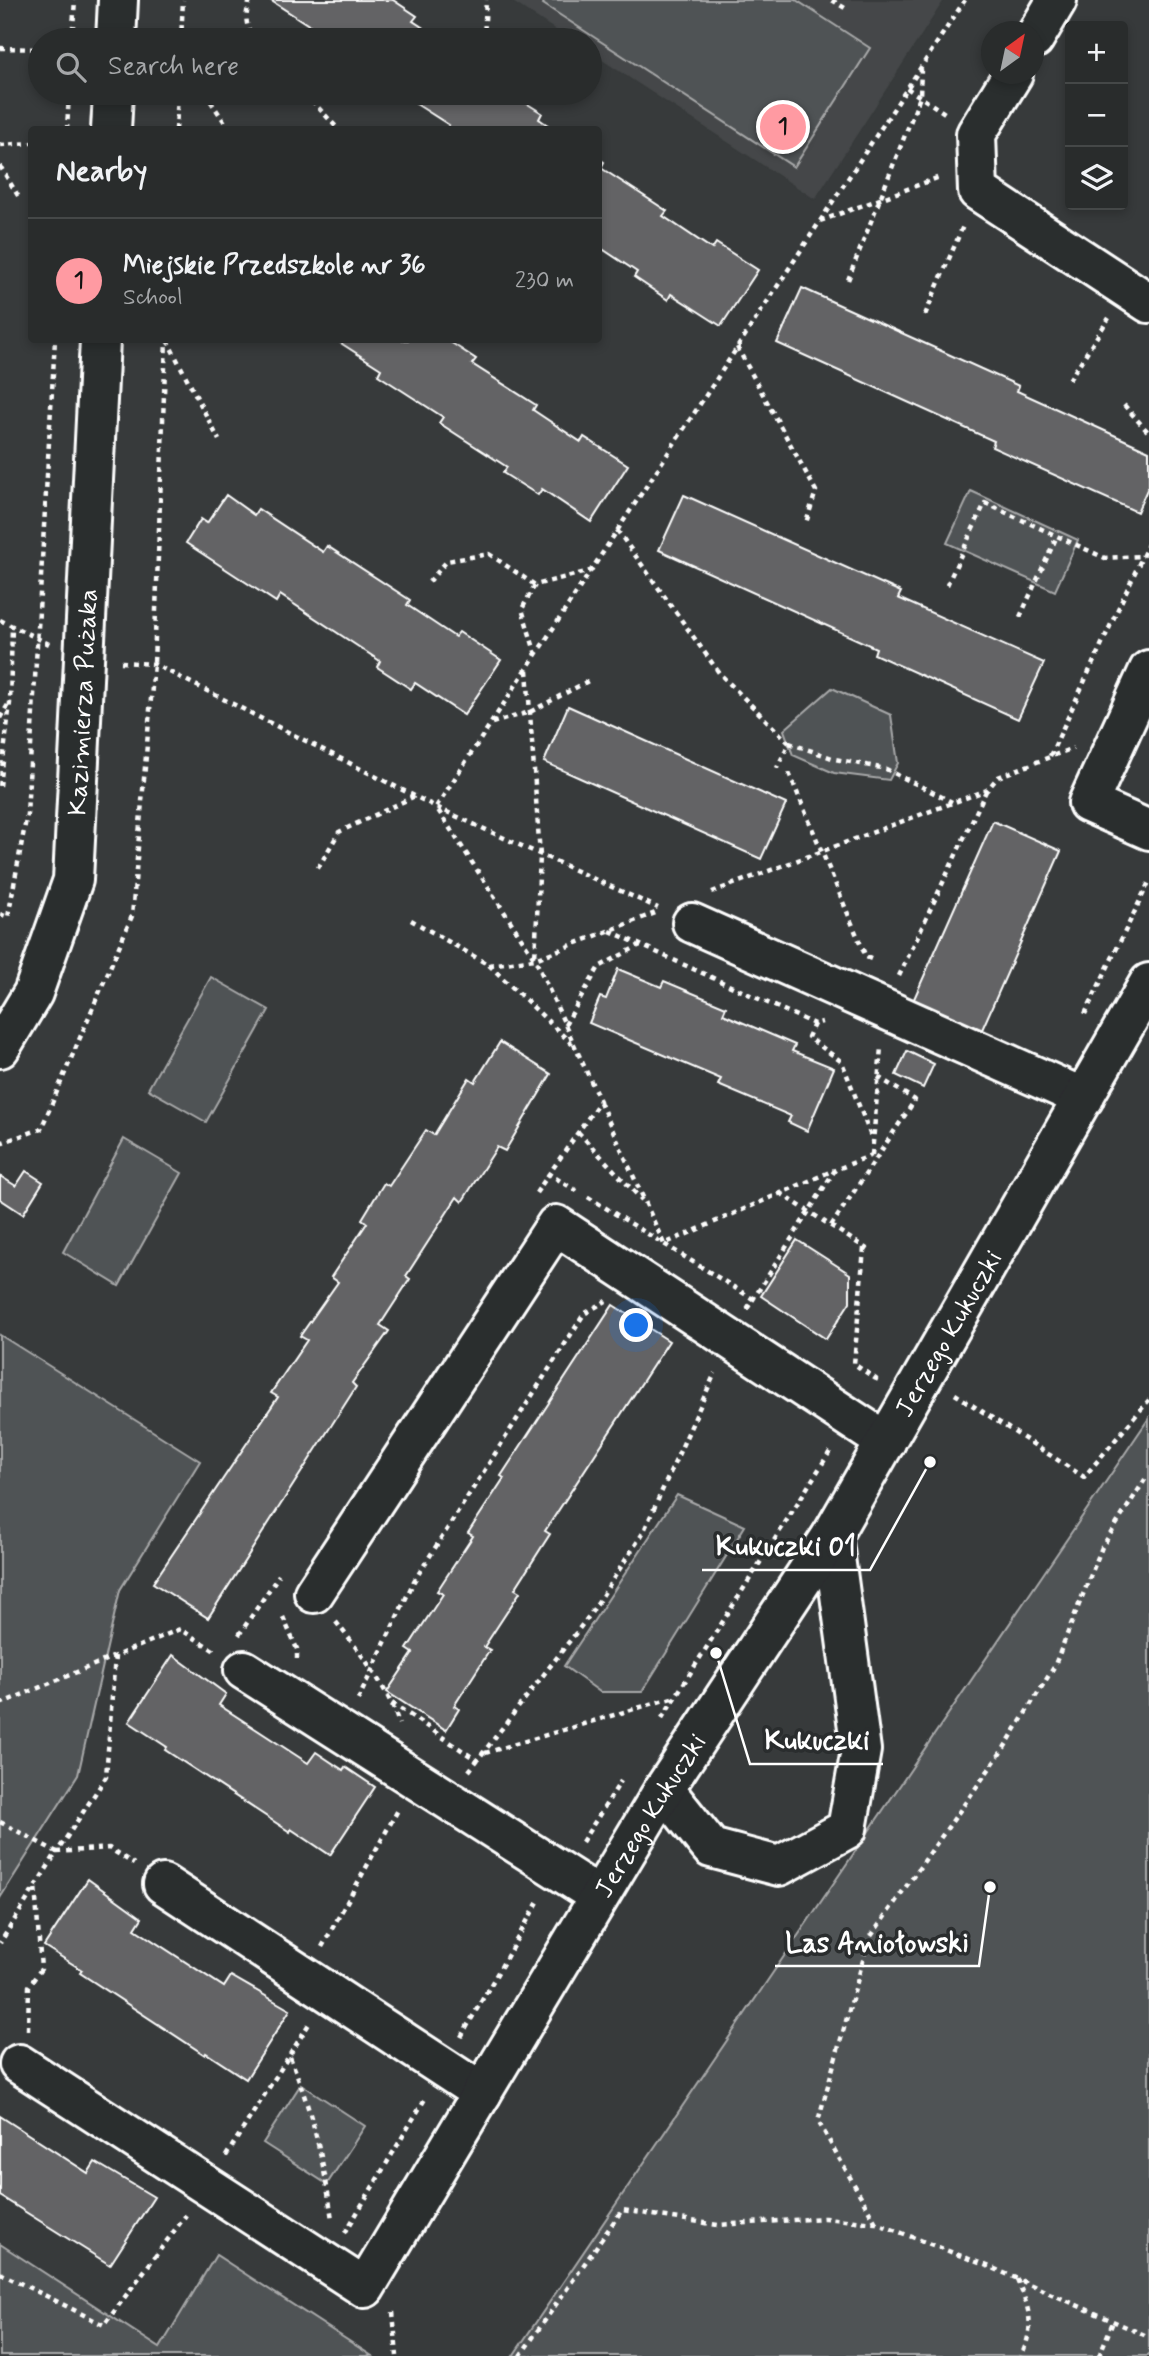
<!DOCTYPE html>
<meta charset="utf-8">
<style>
:root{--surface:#292c2c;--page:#353838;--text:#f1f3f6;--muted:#a5a7a9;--line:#454848;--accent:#ff9aa2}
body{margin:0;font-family:Mynerve,sans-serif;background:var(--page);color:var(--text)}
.controls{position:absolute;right:21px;top:21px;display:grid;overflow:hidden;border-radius:7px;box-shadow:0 4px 10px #0003}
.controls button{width:63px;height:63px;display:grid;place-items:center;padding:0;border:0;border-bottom:2px solid var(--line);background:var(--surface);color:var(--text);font:35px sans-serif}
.compass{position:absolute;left:981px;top:21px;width:63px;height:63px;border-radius:50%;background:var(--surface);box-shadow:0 4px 10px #0003;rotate:33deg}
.you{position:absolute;left:637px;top:1326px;width:24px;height:24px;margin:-18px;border:5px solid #fff;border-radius:50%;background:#1a73e8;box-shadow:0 0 0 10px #1a73e833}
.badge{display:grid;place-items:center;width:46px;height:46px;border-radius:50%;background:var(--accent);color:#111;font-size:23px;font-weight:700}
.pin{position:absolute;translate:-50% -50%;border:4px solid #fff;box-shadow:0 2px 7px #0006}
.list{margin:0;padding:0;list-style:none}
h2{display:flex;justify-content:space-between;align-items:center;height:91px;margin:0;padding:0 28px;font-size:30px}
h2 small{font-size:23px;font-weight:400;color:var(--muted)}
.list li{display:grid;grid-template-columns:46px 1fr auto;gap:21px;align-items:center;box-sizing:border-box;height:126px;padding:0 28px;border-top:2px solid var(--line)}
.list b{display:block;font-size:26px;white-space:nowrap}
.list p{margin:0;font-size:23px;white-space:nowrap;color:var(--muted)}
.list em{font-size:23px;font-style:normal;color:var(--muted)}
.icon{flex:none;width:38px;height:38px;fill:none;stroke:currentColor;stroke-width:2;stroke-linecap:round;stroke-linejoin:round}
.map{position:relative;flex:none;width:1149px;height:2356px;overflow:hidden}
.search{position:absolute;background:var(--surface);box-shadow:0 4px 10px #0003;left:28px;top:28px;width:574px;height:77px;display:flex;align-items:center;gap:18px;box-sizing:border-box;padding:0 24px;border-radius:38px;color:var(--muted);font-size:26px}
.panel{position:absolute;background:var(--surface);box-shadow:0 4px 10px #0003;left:28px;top:126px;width:574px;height:217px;border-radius:7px}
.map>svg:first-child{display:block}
</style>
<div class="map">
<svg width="1149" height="2356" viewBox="0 0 1149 2356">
<rect width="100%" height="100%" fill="#373a3b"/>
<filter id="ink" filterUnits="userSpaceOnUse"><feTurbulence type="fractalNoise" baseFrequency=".0143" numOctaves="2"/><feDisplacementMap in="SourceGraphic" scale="14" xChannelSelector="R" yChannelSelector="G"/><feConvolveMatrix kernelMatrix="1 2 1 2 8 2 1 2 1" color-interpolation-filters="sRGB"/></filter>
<g filter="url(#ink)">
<polygon fill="#444748" points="510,0 944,0 815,199 590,52 590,40 571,40"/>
<g fill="#505354" stroke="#a8a9aa" stroke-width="2">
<polygon points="545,0 796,0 870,48 794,167 543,4"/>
<polygon points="971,491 1078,540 1055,591 947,543"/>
<polygon points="832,688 891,715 898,763 889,780 834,773 793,755 784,730"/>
<polygon points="211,977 269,1010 206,1122 148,1089"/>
<polygon points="124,1139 182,1173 119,1286 63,1252"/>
<polygon points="0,1335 200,1461 120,1590 78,1775 0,1898"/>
<polygon points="1149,1418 1149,2356 513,2356"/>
<polygon points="677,1495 745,1526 642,1692 600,1692 564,1666"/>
<polygon points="301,2084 365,2126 327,2184 263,2143"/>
<polygon points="0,2244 160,2348 216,2255 372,2356 0,2356"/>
</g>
<g fill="#636465" stroke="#fff" stroke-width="2">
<polygon points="270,0 393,0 417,16 413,21 442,40 332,40"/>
<polygon points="399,93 510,93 542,113 539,119 555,130 446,130 449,125"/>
<polygon points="598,158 604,162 601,168 667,211 663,216 712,249 716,243 758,270 721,326 671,294 668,300 634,277 637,272 598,246"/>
<polygon points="802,288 1019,386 1017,391 1149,451 1149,485 1137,512 992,447 994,441 777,343"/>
<polygon points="336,340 447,340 476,359 472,364 536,405 533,410 581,442 584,437 628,465 591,522 542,489 538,495 503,473 507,467 439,423 443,417 378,375 381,369"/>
<polygon points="226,495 254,515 258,509 323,552 327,546 410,600 407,605 455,637 459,632 501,660 464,715 415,683 411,689 377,667 380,661 280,595 276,602 186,543 201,519 207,523"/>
<polygon points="684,495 901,592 898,598 1044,663 1018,719 874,654 876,648 659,550"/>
<polygon points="568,706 786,804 761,859 544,762"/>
<polygon points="993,821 1061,851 981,1032 913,1001"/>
<polygon points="618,969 661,987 664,981 726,1007 723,1014 795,1045 792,1051 834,1068 807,1131 788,1122 791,1116 718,1085 721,1079 589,1023 600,997 606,999"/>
<polygon points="500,1042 551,1074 505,1151 497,1147 462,1202 457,1197 406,1276 410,1279 380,1325 389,1331 352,1383 356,1387 208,1618 153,1583 278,1397 271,1393 307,1340 300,1336 338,1282 331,1277 367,1223 362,1219 384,1183 389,1186 426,1130 434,1135 469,1078 475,1082"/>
<polygon points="907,1051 934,1064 923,1088 896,1075"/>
<polygon points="26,1171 43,1182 23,1214 0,1199 0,1176 16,1186"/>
<polygon points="797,1240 850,1274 850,1302 826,1339 761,1296"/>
<polygon points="613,1305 669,1341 545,1531 550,1534 515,1589 520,1592 484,1647 490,1650 454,1706 459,1709 446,1730 387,1692 413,1653 407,1649 443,1594 437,1591 473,1536 468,1533 504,1478 501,1476"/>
<polygon points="173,1655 226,1694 219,1705 308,1763 316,1752 343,1770 345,1767 375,1787 330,1855 291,1829 290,1832 165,1750 167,1747 129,1722"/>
<polygon points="88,1879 142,1918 135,1929 224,1987 231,1976 290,2010 246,2079 206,2053 205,2055 80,1973 82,1970 44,1946"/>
<polygon points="0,2116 88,2173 95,2162 154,2197 110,2265 0,2196"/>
</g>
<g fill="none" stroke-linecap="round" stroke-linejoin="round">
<defs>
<g id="minor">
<polyline points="1034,39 1057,0"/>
<polyline points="116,40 118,0"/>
<polyline points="1013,74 976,134 978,191 1149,303"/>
<polyline points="111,130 113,93"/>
<polyline points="1149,670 1088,803 1149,830"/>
<polyline points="692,923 1084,1098"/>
<path id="s1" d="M0 1048 33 993 73 880 100 340"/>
<polyline points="314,1593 556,1225 886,1442"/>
<polyline points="244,1670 599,1896"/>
<polyline points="664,1789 711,1848 779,1866 847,1829 861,1750 832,1535"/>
<polyline points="163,1884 482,2093"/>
<path id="s2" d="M19 2064 365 2288 664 1789 832 1535 1149 983"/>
</g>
</defs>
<use href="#minor" stroke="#fff" stroke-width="44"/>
<g stroke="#fff" stroke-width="4.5" stroke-dasharray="5 5" stroke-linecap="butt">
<path d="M250 0C245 16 244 27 256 40"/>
<polyline points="832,0 848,10"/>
<polyline points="72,40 75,0"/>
<polyline points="181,40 183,0"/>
<polyline points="484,40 486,0"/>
<polyline points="0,48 40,49"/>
<polyline points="907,88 946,114"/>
<polyline points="205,93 230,130"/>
<polyline points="305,93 339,130"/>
<polyline points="67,130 69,93"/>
<polyline points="176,130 178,93"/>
<polyline points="0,145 32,143"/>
<polyline points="0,166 20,199"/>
<polyline points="820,221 940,177"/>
<polyline points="848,280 920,97 921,68"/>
<polyline points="925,315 963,226"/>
<polyline points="167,340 219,440"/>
<polyline points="737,347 816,491 806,523"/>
<polyline points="1069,380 1109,318"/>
<polyline points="1124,405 1149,433"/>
<polyline points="617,530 720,674 789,743 777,768"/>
<polyline points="429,582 447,561 489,554 535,585"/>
<polyline points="947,585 985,503 1105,558 1143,556"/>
<polyline points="1020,617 1057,536"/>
<polyline points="0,620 49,644"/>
<polyline points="536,655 522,609 535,585 590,571"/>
<polyline points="121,662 154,664 436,807 658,908"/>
<polyline points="527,670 540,856 535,958"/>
<polyline points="0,718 9,703"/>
<polyline points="492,723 530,712 590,680"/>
<polyline points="789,743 835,759 886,769 952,802"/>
<polyline points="1050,756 1149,542"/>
<polyline points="789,773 866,957 871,959"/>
<polyline points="0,786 10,703 12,626"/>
<polyline points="318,868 339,832 415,796"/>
<polyline points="712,892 987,790 998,777 1073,748"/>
<polyline points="0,914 8,917 27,814 55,340"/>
<polyline points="411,920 489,965 573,1045"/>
<polyline points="610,931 814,1024 822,1022"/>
<polyline points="489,965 535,959 658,912"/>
<polyline points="899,976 986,791"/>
<polyline points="1085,1014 1149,882"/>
<polyline points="814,1024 808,1037 842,1062 872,1139"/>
<polyline points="565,1025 599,967 640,945"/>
<polyline points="600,1102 664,1244 834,1170"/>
<polyline points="578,1132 642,1200"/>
<polyline points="0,1143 41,1129 132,916 154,664 166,340"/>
<polyline points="872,1155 881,1047"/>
<polyline points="577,1191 549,1174 600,1101 535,959 436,807 965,0"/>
<polyline points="536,1193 549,1174"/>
<polyline points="780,1193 870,1251"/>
<polyline points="588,1197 753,1299"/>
<polyline points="831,1226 915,1100 878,1077"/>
<polyline points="864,1248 854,1364 876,1379 875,1381"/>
<polyline points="747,1309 835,1170 872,1155"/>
<polyline points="955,1394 1084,1477 1149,1400"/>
<polyline points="283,1617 297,1649 297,1661"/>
<path d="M336 1622C361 1654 387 1685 399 1724"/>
<polyline points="239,1635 279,1575"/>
<polyline points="115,1656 106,1777 57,1852 109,1848 134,1864"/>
<polyline points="358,1700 414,1581 584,1314 606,1301"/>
<polyline points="392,1703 478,1761"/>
<polyline points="0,1704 180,1629 215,1651"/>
<polyline points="662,1718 831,1450"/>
<polyline points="485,1753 675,1697"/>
<polyline points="469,1771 589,1616 643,1533 715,1373"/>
<polyline points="0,1822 57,1852 0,1943"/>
<polyline points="582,1842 621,1781"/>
<polyline points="322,1947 398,1810"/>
<polyline points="28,2030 29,1986 41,1969 35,1885"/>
<polyline points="461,2037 538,1902"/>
<path d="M290 2057C311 2108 325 2165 332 2220"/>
<polyline points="226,2156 309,2024"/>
<polyline points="876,2223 818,2121 869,1939 1004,1748 1054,1667 1102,1547 1146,1478 1149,1477"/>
<polyline points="345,2233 425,2099"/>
<polyline points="0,2273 104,2325 186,2215"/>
<path d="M1017 2279C1029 2309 1036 2325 1021 2356"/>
<polyline points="393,2312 397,2356"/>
<polyline points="520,2356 622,2210 718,2225 824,2218 876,2223 995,2269 1149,2337"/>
<polyline points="1099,2356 1113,2322"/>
</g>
<use href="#minor" stroke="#2a2d2e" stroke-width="38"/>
</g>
</g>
<g text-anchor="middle" stroke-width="7" stroke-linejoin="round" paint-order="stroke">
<g font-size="26" fill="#fff" stroke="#2a2d2e">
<text dy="9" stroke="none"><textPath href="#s1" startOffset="362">Kazimierza Pużaka</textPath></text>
<text dy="9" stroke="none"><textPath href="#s2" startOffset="1531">Jerzego Kukuczki</textPath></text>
<text dy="9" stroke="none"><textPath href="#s2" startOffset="964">Jerzego Kukuczki</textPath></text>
</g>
</g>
<path fill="none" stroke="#fff" stroke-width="2.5" d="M930 1462L870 1570H702M716 1653L750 1764H883M990 1887L979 1966H775"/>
<g fill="#fff" stroke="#2a2d2e" stroke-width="2.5">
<circle cx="930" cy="1462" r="7"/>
<circle cx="716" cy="1653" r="7"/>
<circle cx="990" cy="1887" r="7"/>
</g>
<g font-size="28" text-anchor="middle" font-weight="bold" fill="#fff" stroke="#2a2d2e" stroke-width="7" stroke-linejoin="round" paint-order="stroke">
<text x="786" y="1555">Kukuczki 01</text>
<text x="817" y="1749">Kukuczki</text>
<text x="877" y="1952">Las Aniołowski</text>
</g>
</svg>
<div class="controls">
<button>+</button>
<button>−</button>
<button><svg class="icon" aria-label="layers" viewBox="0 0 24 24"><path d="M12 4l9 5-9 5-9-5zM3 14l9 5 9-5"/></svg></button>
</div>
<svg class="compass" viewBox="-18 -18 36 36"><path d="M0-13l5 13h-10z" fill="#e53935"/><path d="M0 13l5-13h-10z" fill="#a5a7a9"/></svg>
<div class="you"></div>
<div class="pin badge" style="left:783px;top:127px">1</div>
<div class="search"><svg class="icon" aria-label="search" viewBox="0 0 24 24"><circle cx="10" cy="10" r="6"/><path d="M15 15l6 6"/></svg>Search here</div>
<section class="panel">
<h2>Nearby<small></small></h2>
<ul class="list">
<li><span class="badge">1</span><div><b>Miejskie Przedszkole nr 36</b><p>School</p></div><em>230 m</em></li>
</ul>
</section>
</div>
